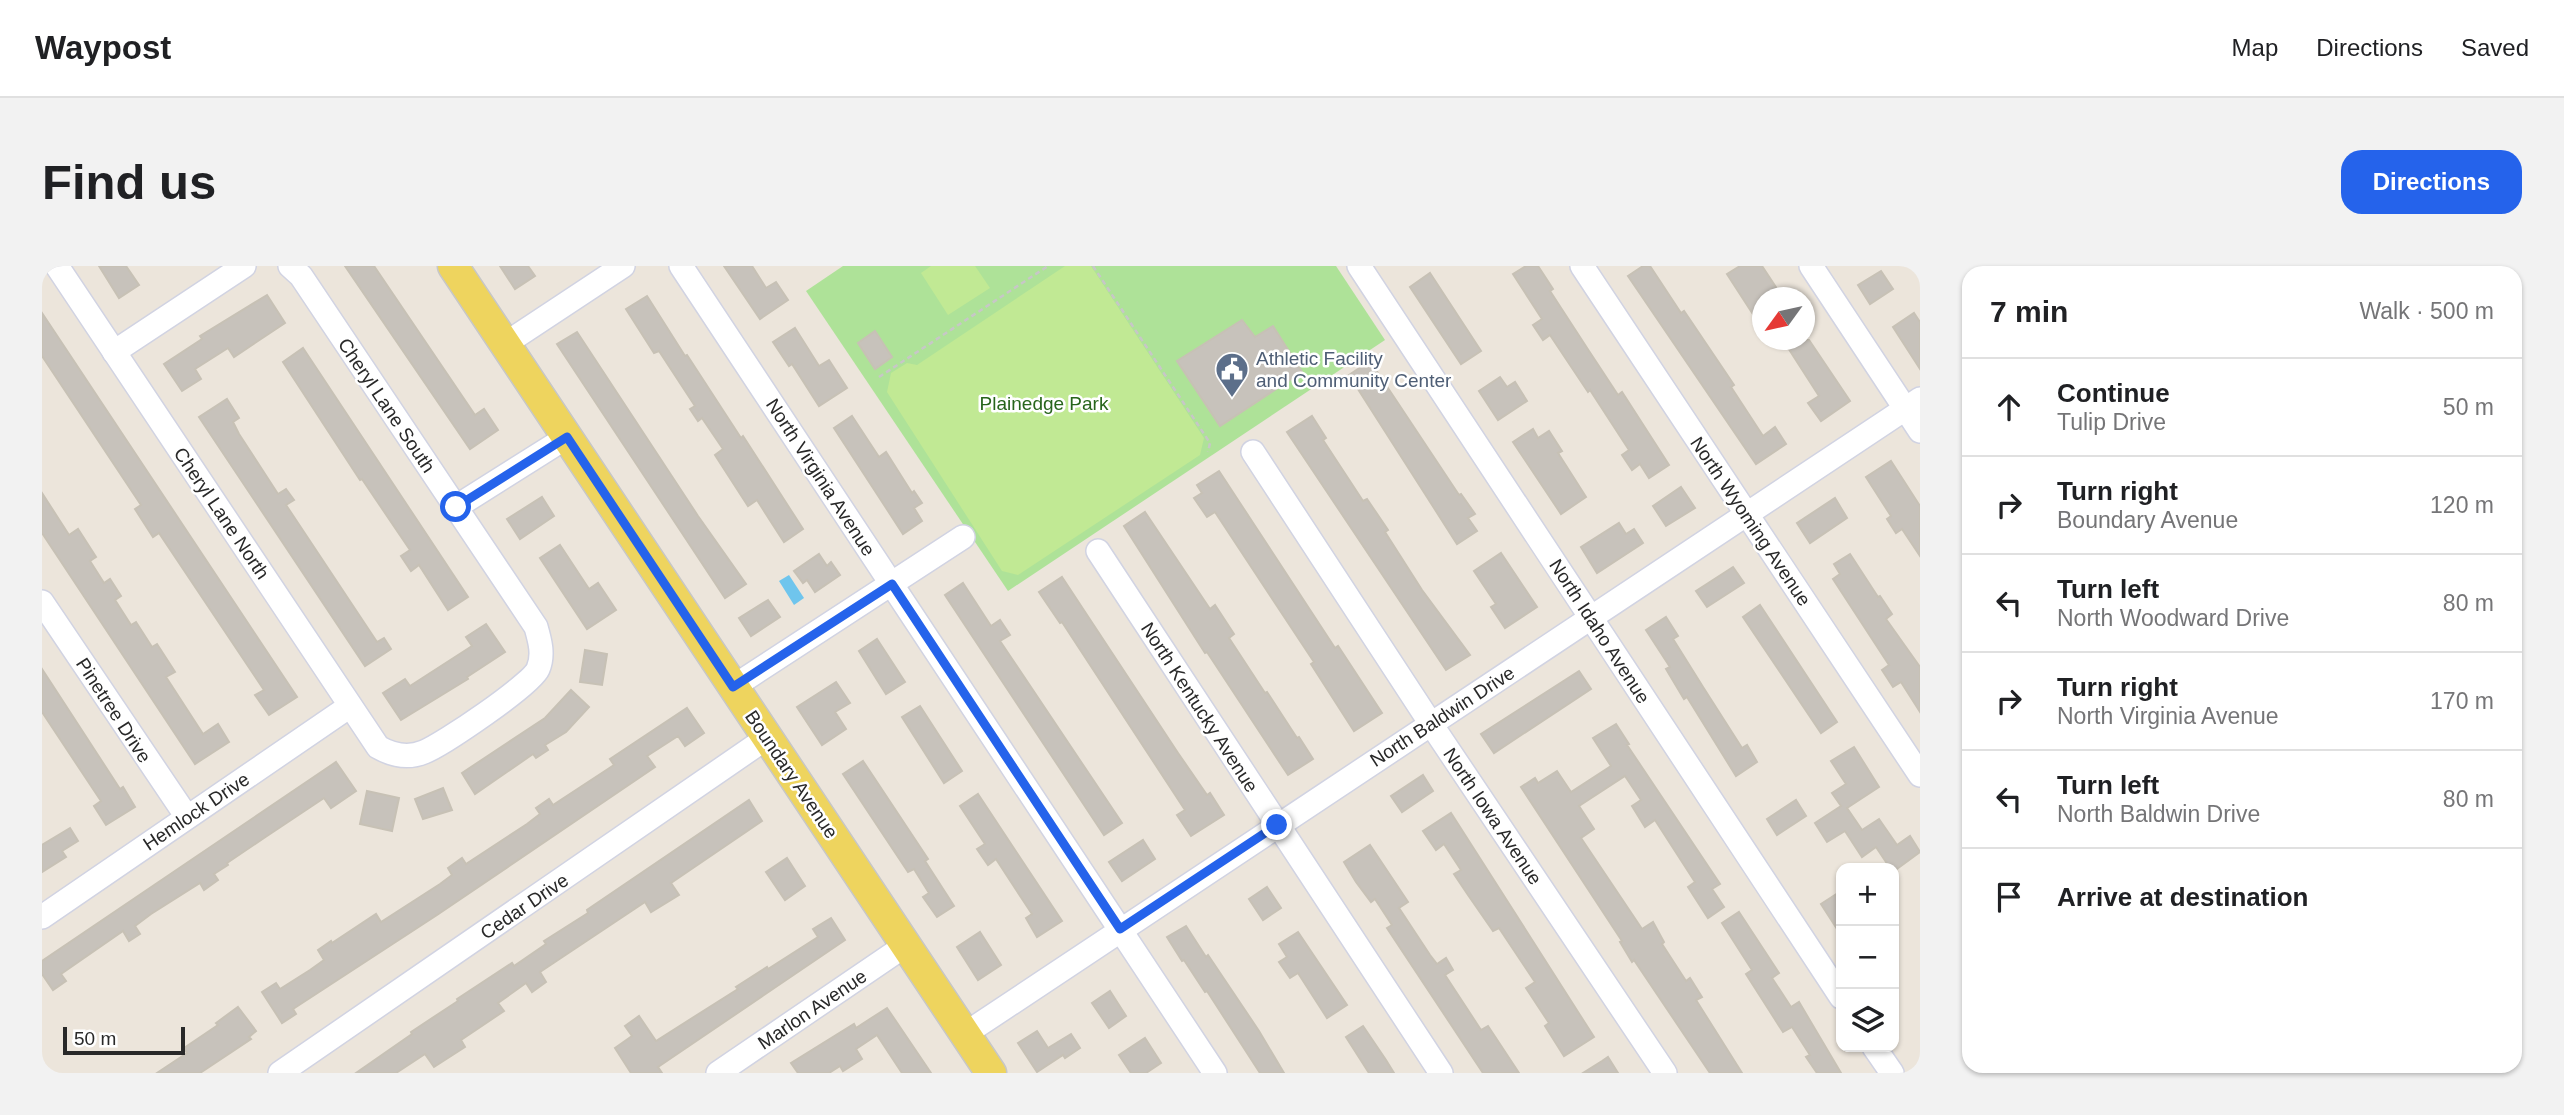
<!DOCTYPE html>
<meta charset="utf-8">
<style>
:root{--surface:#fff;--page:#f2f2f2;--text:#202124;--muted:#757577;--line:#e0e0e0;--accent:#2563eb}
body{margin:0;font-family:Helvetica,sans-serif;background:var(--page);color:var(--text)}
.controls{position:absolute;right:21px;bottom:21px;display:grid;overflow:hidden;border-radius:14px;box-shadow:0 2px 5px #0004}
.controls button{width:63px;height:63px;display:grid;place-items:center;padding:0;border:0;border-bottom:2px solid var(--line);background:var(--surface);color:var(--text);font:35px sans-serif}
.compass{position:absolute;left:1710px;top:21px;width:63px;height:63px;border-radius:50%;background:var(--surface);box-shadow:0 2px 5px #0004;rotate:237deg}
.scale{position:absolute;left:21px;bottom:18px;width:122px;box-sizing:border-box;padding-left:7px;border:4px solid #292929;border-top:0;font-size:19px;line-height:24px;white-space:nowrap;color:#292929;-webkit-text-stroke:5px #fff;paint-order:stroke}
.stop{position:absolute;width:21px;height:21px;margin:-16px;border:5px solid #2563eb;border-radius:50%;background:#fff}
.stop.end{background:#2563eb;border-color:#fff;box-shadow:0 2px 7px #0008}
.list{margin:0;padding:0;list-style:none}
h2{display:flex;justify-content:space-between;align-items:center;height:91px;margin:0;padding:0 28px;font-size:30px}
h2 small{font-size:23px;font-weight:400;color:var(--muted)}
.list li{display:grid;grid-template-columns:46px 1fr auto;gap:21px;align-items:center;box-sizing:border-box;height:98px;padding:0 28px;border-top:2px solid var(--line)}
.list b{display:block;font-size:26px;white-space:nowrap}
.list p{margin:0;font-size:23px;white-space:nowrap;color:var(--muted)}
.list em{font-size:23px;font-style:normal;color:var(--muted)}
.icon{flex:none;width:38px;height:38px;fill:none;stroke:currentColor;stroke-width:2;stroke-linecap:round;stroke-linejoin:round}
.map{position:relative;flex:none;width:1878px;height:807px;overflow:hidden;border-radius:21px}
header{display:flex;align-items:center;gap:42px;box-sizing:border-box;height:98px;padding:0 35px;background:var(--surface);border-bottom:2px solid var(--line)}
header strong{font-size:33px}
nav{display:flex;gap:38px;margin-inline-start:auto;font-size:24px}
.intro{display:flex;align-items:center;justify-content:space-between;box-sizing:border-box;height:168px;padding:0 42px}
h1{margin:0;font-size:49px}
.button{padding:18px 32px;border-radius:21px;background:var(--accent);color:#fff;font-size:24px;font-weight:700}
main{display:flex;gap:42px;padding:0 42px}
aside{flex:1;background:var(--surface);border-radius:21px;box-shadow:0 2px 5px #0004}
.map>svg:first-child{display:block}
</style>
<header>
<strong>Waypost</strong>
<nav><a>Map</a><a>Directions</a><a>Saved</a></nav>
</header>
<div class="intro"><h1>Find us</h1><a class="button">Directions</a></div>
<main>
<div class="map">
<svg width="1878" height="807" viewBox="0 0 1878 807">
<rect width="100%" height="100%" fill="#ece5db"/>
<polygon fill="#aee298" points="801,0 1294,0 1343,74 966,325 764,25"/>
<g fill="#c1e994">
<polygon points="889,0 933,0 948,22 906,49 879,7"/>
<polygon points="1023,0 1049,0 1162,172 1158,189 976,309 960,305 845,126 849,107 865,97 875,99"/>
</g>
<polygon fill="#6fc5ed" points="747,309 762,332 752,339 737,315"/>
<g fill="#c7c2bb" stroke="#c7c1b5" stroke-width="2">
<polygon points="57,0 84,0 97,19 77,32"/>
<polygon points="303,0 332,0 433,149 442,143 456,164 428,183"/>
<polygon points="458,0 486,0 493,10 473,23"/>
<polygon points="682,0 710,0 724,22 734,16 746,34 718,53"/>
<polygon points="1484,0 1496,0 1511,23 1508,25 1547,85 1576,129 1580,126 1627,199 1607,212 1598,198 1590,204 1580,189 1587,184 1548,124 1546,126 1508,69 1501,74 1491,59 1500,53 1471,8"/>
<polygon points="1601,0 1608,0 1639,47 1642,45 1692,119 1689,121 1721,170 1733,161 1744,178 1714,198 1586,10"/>
<polygon points="1698,0 1720,0 1741,32 1720,32 1720,62 1685,8"/>
<polygon points="1839,5 1851,23 1828,38 1816,19"/>
<polygon points="1388,7 1439,85 1419,98 1368,21"/>
<polygon points="225,29 243,57 192,91 186,82 153,103 159,113 140,125 122,98 160,73 158,70"/>
<polygon points="605,30 643,90 645,89 699,172 701,170 761,263 742,276 715,234 706,240 673,189 681,183 660,152 656,155 648,143 653,140 617,85 612,87 584,43"/>
<polygon points="0,47 255,431 227,449 213,429 222,424 117,267 111,271 93,243 99,239 0,90"/>
<polygon points="1872,47 1878,56 1878,103 1851,61"/>
<polygon points="1200,54 1213,71 1231,60 1260,106 1178,160 1135,95"/>
<polygon points="753,62 777,100 787,94 805,122 777,140 750,98 747,100 731,76"/>
<polygon points="833,65 850,91 833,103 816,77"/>
<polygon points="535,66 656,250 704,318 683,332 515,78"/>
<polygon points="1741,74 1767,74 1808,135 1779,155 1766,137 1777,130"/>
<polygon points="261,82 426,331 406,344 377,299 369,305 359,290 368,284 320,213 318,214 241,96"/>
<polygon points="1328,95 1417,229 1419,228 1433,248 1426,252 1435,265 1415,278 1307,109"/>
<polygon points="1458,111 1465,121 1473,116 1485,135 1456,154 1437,125"/>
<polygon points="185,133 197,152 191,156 197,168 236,228 244,223 252,234 244,239 335,376 342,372 349,383 323,400 157,151"/>
<polygon points="810,150 837,191 844,186 870,227 872,225 880,237 872,242 880,255 861,268 792,162"/>
<polygon points="1270,150 1284,172 1281,174 1321,235 1325,233 1346,264 1343,266 1380,324 1428,389 1404,404 1245,166"/>
<polygon points="1491,163 1496,172 1507,165 1520,185 1516,187 1544,231 1519,248 1471,176"/>
<polygon points="1849,195 1878,240 1878,290 1860,263 1854,267 1845,253 1849,250 1824,211"/>
<polygon points="1177,205 1293,382 1296,380 1340,447 1312,465 1269,398 1272,396 1173,246 1165,251 1152,232 1160,227 1155,219"/>
<polygon points="1639,221 1653,242 1624,260 1611,240"/>
<polygon points="0,227 27,269 36,263 54,291 48,295 62,317 68,313 79,330 73,334 89,359 94,356 110,381 115,378 133,406 124,411 161,468 176,458 187,476 153,498 0,267"/>
<polygon points="500,231 512,250 478,273 465,253"/>
<polygon points="1793,232 1805,252 1768,277 1755,257"/>
<polygon points="1103,246 1168,343 1173,339 1192,368 1187,372 1223,427 1225,426 1255,472 1257,471 1271,493 1246,509 1165,386 1163,387 1082,260"/>
<polygon points="1577,257 1584,268 1592,263 1601,277 1555,307 1539,281"/>
<polygon points="518,279 547,323 556,317 574,344 545,363 498,292"/>
<polygon points="1459,287 1495,341 1463,362 1449,341 1454,338 1432,305"/>
<polygon points="777,288 785,300 789,296 798,309 773,326 765,314 761,317 752,305"/>
<polygon points="1808,288 1836,331 1838,330 1850,348 1844,353 1878,401 1878,446 1859,416 1851,421 1840,404 1847,399 1791,313 1798,308 1792,298"/>
<polygon points="1691,301 1702,317 1665,341 1654,325"/>
<polygon points="1020,311 1136,487 1165,529 1168,527 1182,549 1149,570 1135,549 1143,544 1020,356 1018,357 997,326"/>
<polygon points="921,317 949,360 958,354 968,369 958,375 1080,557 1062,569 903,329"/>
<polygon points="726,334 738,351 709,370 697,352"/>
<polygon points="1718,339 1795,456 1779,467 1701,351"/>
<polygon points="1624,351 1636,370 1631,373 1661,421 1700,482 1705,479 1715,496 1694,510 1645,431 1642,433 1624,403 1628,401 1604,364"/>
<polygon points="444,358 463,386 425,411 426,413 359,454 341,427 363,413 368,420 430,380 424,371"/>
<polygon points="835,373 863,416 844,428 817,385"/>
<polygon points="543,384 565,388 560,419 538,416"/>
<polygon points="0,403 78,523 81,521 93,541 64,559 52,540 59,535 0,446"/>
<polygon points="1537,405 1549,423 1452,487 1439,468"/>
<polygon points="794,416 808,437 793,446 804,463 780,479 755,441"/>
<polygon points="529,424 547,441 524,466 503,479 506,484 494,492 491,488 433,528 420,507 503,452"/>
<polygon points="878,440 920,505 902,517 860,451"/>
<polygon points="645,442 662,467 643,480 636,470 605,490 613,501 395,649 251,743 254,748 240,757 220,726 234,717 238,723 268,704 282,694 276,684 289,675 290,677 334,648 339,656 398,618 410,609 406,602 420,592 424,598 485,558 498,548 494,542 507,533 511,539 572,499 568,493"/>
<polygon points="1574,458 1587,478 1585,479 1678,618 1670,623 1682,641 1666,652 1646,621 1653,616 1613,554 1603,561 1590,540 1599,534 1583,510 1537,540 1552,563 1539,572 1600,663 1611,656 1622,676 1620,678 1644,715 1648,712 1660,731 1654,734 1700,807 1668,807 1592,694 1590,696 1578,676 1580,675 1479,521 1493,512 1496,517 1515,505 1529,526 1569,500 1551,472"/>
<polygon points="1812,481 1837,521 1805,542 1820,564 1837,553 1855,579 1868,570 1878,586 1852,605 1852,602 1848,602 1834,581 1820,591 1803,565 1785,576 1773,557 1799,540 1790,527 1804,518 1789,495"/>
<polygon points="821,495 886,593 883,595 912,640 895,651 881,631 887,627 872,603 866,606 801,508"/>
<polygon points="294,496 314,525 289,542 282,532 222,572 185,597 186,599 172,608 176,614 162,624 158,617 109,648 93,660 98,668 87,675 81,665 19,708 24,715 11,724 0,708 0,695"/>
<polygon points="1381,509 1391,525 1360,546 1349,530"/>
<polygon points="401,522 410,544 381,553 373,533"/>
<polygon points="325,525 357,532 350,565 318,558"/>
<polygon points="936,528 1020,655 995,671 984,652 990,648 954,593 946,599 935,583 943,578 918,540"/>
<polygon points="707,534 720,555 629,617 637,629 609,646 603,636 498,706 504,716 490,726 484,717 456,737 462,745 419,774 423,781 392,801 383,788 354,807 314,807 370,768 369,766 416,735 415,733 470,697 472,700 504,678 502,675 546,647 545,644"/>
<polygon points="1754,534 1764,550 1735,569 1725,553"/>
<polygon points="1409,547 1552,771 1522,790 1503,760 1507,757 1484,722 1493,716 1457,662 1451,665 1426,629 1412,608 1419,604 1402,578 1394,584 1381,565"/>
<polygon points="28,562 36,575 20,585 24,591 0,606 0,579"/>
<polygon points="1101,574 1113,593 1080,615 1067,596"/>
<polygon points="1328,579 1366,636 1357,642 1388,689 1395,698 1404,692 1411,704 1403,709 1439,764 1446,760 1477,807 1441,807 1345,662 1350,659 1333,633 1329,636 1314,616 1302,596"/>
<polygon points="745,592 763,620 743,634 724,606"/>
<polygon points="1225,621 1239,642 1221,654 1207,633"/>
<polygon points="1799,625 1799,669 1779,638"/>
<polygon points="1697,646 1737,707 1730,712 1749,741 1757,736 1799,807 1775,807 1764,791 1768,789 1750,761 1741,766 1704,708 1710,704 1680,657"/>
<polygon points="789,652 803,674 616,801 620,807 589,807 573,782 590,770 583,760 597,750 614,775 696,723 694,721 725,701 726,703 776,671 771,663"/>
<polygon points="1144,660 1164,691 1166,689 1217,765 1242,807 1218,807 1165,725 1163,726 1142,694 1140,695 1125,671"/>
<polygon points="938,666 959,699 936,714 915,681"/>
<polygon points="1256,666 1305,739 1285,752 1256,707 1248,712 1237,696 1245,691 1237,678"/>
<polygon points="1068,725 1084,750 1067,762 1050,737"/>
<polygon points="196,741 214,765 207,771 209,773 158,807 115,807 145,787 142,782 176,759 174,757"/>
<polygon points="845,742 889,807 860,807 835,769 814,783 820,793 801,805 798,800 787,807 756,807 749,797 812,758 814,762"/>
<polygon points="1321,760 1344,794 1352,807 1327,807 1304,771"/>
<polygon points="995,765 1006,782 1029,768 1038,782 1023,792 1021,789 995,806 976,777"/>
<polygon points="1103,772 1119,797 1104,807 1089,807 1077,789"/>
<polygon points="1566,791 1576,807 1541,807 1560,795"/>
</g>
<g fill="none" stroke-linecap="round" stroke-linejoin="round">
<defs>
<g id="minor">
<path d="M15 0 336 481C350 489 365 493 382 486 400 479 489 419 496 403 502 389 498 375 494 361L259 10 248 0"/>
<polyline points="639,0 1173,807"/>
<polyline points="1317,0 1799,731"/>
<polyline points="1540,0 1878,509"/>
<polyline points="1769,0 1878,165"/>
<polyline points="463,78 581,0"/>
<polyline points="72,86 202,0"/>
<polyline points="1211,186 1389,458 1623,807"/>
<polyline points="414,241 525,171"/>
<polyline points="1056,285 1399,807"/>
<polyline points="0,336 145,551"/>
<polyline points="691,421 921,271"/>
<polyline points="0,651 308,440"/>
<polyline points="923,768 1878,133"/>
<polyline points="1832,781 1850,807"/>
<polyline points="238,807 726,471"/>
<polyline points="676,807 864,679"/>
</g>
<polyline id="major" points="411,0 949,807"/>
</defs>
<use href="#minor" stroke="#d1d3e2" stroke-width="26"/>
<use href="#major" stroke="#c7c7c7" stroke-width="33"/>
<g stroke="#c7c7c7" stroke-width="2.5" stroke-dasharray="5 3.5" stroke-linecap="butt">
<polyline points="1051,0 1168,177 1166,186"/>
<polyline points="837,111 1006,0"/>
</g>
<use href="#minor" stroke="#fff" stroke-width="23"/>
<use href="#major" stroke="#eed45e" stroke-width="30"/>
</g>
<g fill="none" stroke-linecap="round" stroke-linejoin="round">
<polyline stroke="#2563eb" stroke-width="9" points="414,241 525,171 691,421 850,318 1078,663 1235,559"/>
</g>
<defs>
<symbol id="civic-pin" viewBox="-11 -11 22 30"><path d="M0 17L-7.5 6A9.5 9.5 0 1 1 7.5 6Z" fill="#5c6f8a" stroke="#fff"/><path d="M-.6-6.5H3V-4.5H.6V-3L4-1V1h2V6H-6V1h2V-1L-.6-3ZM-1.2 2.5V6h2.4V2.5Z" fill="#fff"/></symbol>
</defs>
<g fill-rule="evenodd">
<use href="#civic-pin" x="1171" y="84" width="38" height="52"/>
</g>
<g text-anchor="middle" stroke-width="5" stroke-linejoin="round" paint-order="stroke">
<g font-size="19" fill="#4e5e75" stroke="#fff" text-anchor="start">
<text x="1214" y="99">Athletic Facility<tspan x="1214" dy="22">and Community Center</tspan></text>
</g>
<g font-size="19" fill="#27651b" stroke="#fff">
<text x="1002" y="144">Plainedge Park</text>
</g>
<g font-size="19" fill="#292929" stroke="#fff">
<text transform="translate(345 139) rotate(56)" y="7">Cheryl Lane South</text>
<text transform="translate(779 211) rotate(57)" y="7">North Virginia Avenue</text>
<text transform="translate(180 247) rotate(56)" y="7">Cheryl Lane North</text>
<text transform="translate(1709 255) rotate(56)" y="7">North Wyoming Avenue</text>
<text transform="translate(1558 365) rotate(57)" y="7">North Idaho Avenue</text>
<text transform="translate(1158 441) rotate(57)" y="7">North Kentucky Avenue</text>
<text transform="translate(72 444) rotate(57)" y="7">Pinetree Drive</text>
<text transform="translate(1400 450) rotate(-33)" y="7">North Baldwin Drive</text>
<text transform="translate(750 508) rotate(56)" y="7">Boundary Avenue</text>
<text transform="translate(154 545) rotate(-34)" y="7">Hemlock Drive</text>
<text transform="translate(1451 550) rotate(56)" y="7">North Iowa Avenue</text>
<text transform="translate(482 640) rotate(-34)" y="7">Cedar Drive</text>
<text transform="translate(770 743) rotate(-34)" y="7">Marlon Avenue</text>
</g>
</g>
</svg>
<div class="controls">
<button>+</button>
<button>−</button>
<button><svg class="icon" aria-label="layers" viewBox="0 0 24 24"><path d="M12 4l9 5-9 5-9-5zM3 14l9 5 9-5"/></svg></button>
</div>
<svg class="compass" viewBox="-18 -18 36 36"><path d="M0-13l5 13h-10z" fill="#e53935"/><path d="M0 13l5-13h-10z" fill="#757577"/></svg>
<div class="scale">50 m</div>
<div class="stop" style="left:414px;top:241px"></div>
<div class="stop end" style="left:1235px;top:559px"></div>
</div>
<aside>
<h2>7 min<small>Walk · 500 m</small></h2>
<ul class="list">
<li><svg class="icon" aria-label="ahead" viewBox="0 0 24 24"><path d="M12 20V5M6 11l6-6 6 6"/></svg><div><b>Continue</b><p>Tulip Drive</p></div><em>50 m</em></li>
<li><svg class="icon" aria-label="right" viewBox="0 0 24 24"><path d="M7 20v-9h11M14 6l5 5-5 5"/></svg><div><b>Turn right</b><p>Boundary Avenue</p></div><em>120 m</em></li>
<li><svg class="icon" aria-label="left" viewBox="0 0 24 24"><path d="M17 20v-9H6M10 6l-5 5 5 5"/></svg><div><b>Turn left</b><p>North Woodward Drive</p></div><em>80 m</em></li>
<li><svg class="icon" aria-label="right" viewBox="0 0 24 24"><path d="M7 20v-9h11M14 6l5 5-5 5"/></svg><div><b>Turn right</b><p>North Virginia Avenue</p></div><em>170 m</em></li>
<li><svg class="icon" aria-label="left" viewBox="0 0 24 24"><path d="M17 20v-9H6M10 6l-5 5 5 5"/></svg><div><b>Turn left</b><p>North Baldwin Drive</p></div><em>80 m</em></li>
<li><svg class="icon" aria-label="arrive" viewBox="0 0 24 24"><path d="M6 21V4h12l-3 4 3 4H6"/></svg><div><b>Arrive at destination</b></div></li>
</ul>
</aside>
</main>
